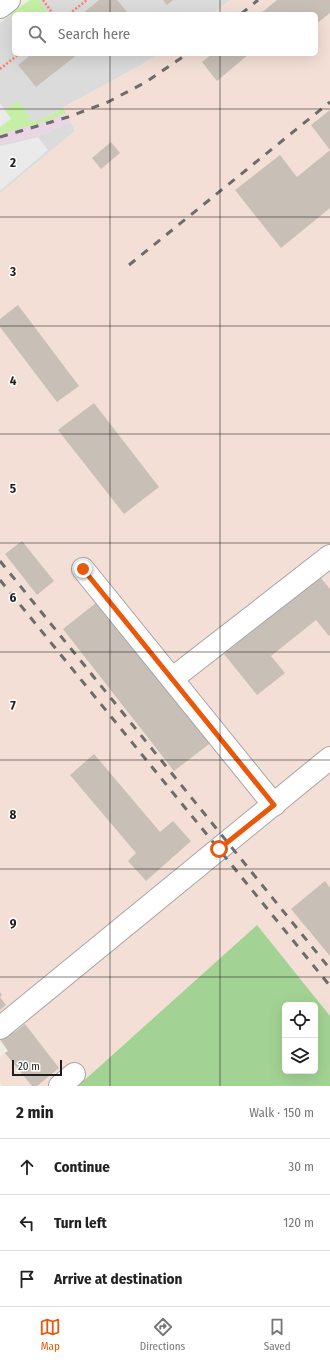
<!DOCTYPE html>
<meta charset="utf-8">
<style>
:root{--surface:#fff;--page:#f6f6f6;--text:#222;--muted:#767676;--line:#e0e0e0;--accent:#ea580c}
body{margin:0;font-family:"Fira Sans Condensed",sans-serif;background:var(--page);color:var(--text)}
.controls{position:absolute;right:12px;bottom:12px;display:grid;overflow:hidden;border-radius:6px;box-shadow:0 4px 16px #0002}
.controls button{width:36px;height:36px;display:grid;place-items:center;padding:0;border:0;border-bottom:1px solid var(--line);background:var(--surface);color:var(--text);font:20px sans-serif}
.scale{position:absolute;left:12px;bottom:10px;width:50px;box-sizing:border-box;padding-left:4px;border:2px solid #1e1e1e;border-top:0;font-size:11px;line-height:14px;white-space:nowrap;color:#1e1e1e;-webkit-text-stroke:3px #fff;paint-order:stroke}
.stop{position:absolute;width:12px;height:12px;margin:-9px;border:3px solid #ea580c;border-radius:50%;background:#fff}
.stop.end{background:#ea580c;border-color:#fff;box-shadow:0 1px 4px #0008}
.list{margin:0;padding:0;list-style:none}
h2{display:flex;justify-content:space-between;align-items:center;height:52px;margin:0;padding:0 16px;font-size:17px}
h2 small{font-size:13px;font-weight:400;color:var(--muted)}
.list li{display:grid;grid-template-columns:26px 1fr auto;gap:12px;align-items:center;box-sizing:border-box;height:56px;padding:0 16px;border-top:1px solid var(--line)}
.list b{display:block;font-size:15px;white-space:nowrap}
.list em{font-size:13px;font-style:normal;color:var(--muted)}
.icon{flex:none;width:22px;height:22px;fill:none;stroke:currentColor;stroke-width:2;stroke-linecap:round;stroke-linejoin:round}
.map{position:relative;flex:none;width:330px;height:1086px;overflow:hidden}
.search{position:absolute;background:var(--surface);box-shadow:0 4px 16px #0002;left:12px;right:12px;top:12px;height:44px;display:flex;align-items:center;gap:10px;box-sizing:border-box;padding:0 14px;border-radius:6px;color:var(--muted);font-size:15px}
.sheet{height:220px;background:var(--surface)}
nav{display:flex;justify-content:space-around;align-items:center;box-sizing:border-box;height:56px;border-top:1px solid var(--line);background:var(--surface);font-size:11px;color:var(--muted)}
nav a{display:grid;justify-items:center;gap:2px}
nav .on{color:var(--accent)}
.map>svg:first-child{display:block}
</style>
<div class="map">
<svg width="330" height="1086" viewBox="0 0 330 1086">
<rect width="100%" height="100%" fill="#f0ede3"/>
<g fill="#dcdbdb">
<polygon points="30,0 230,0 213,14 14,14 14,54 158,54 141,65 42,119 0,129 0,23"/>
<polygon points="71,122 75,131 0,193 0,144 45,133"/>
</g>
<polygon fill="#ead5e5" points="63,108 71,122 45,133 0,144 0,129 42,119"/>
<path fill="#f3dfd5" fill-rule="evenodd" d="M230 0H330V1086H2L0 1082V1057L8 1051 2 1043H0V193L75 131 63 108 141 65 158 54H316V14H213ZM285 1005H315V1071H285Z"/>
<g fill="#c5efa5">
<polygon points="30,0 39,0 49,14 14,14 14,19 10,14"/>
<polygon points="18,101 29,116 29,122 42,119 63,108 66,113 47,121 0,134 0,127 11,119 5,110"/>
</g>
<path fill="#a3d394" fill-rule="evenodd" d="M257 925 330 1016V1086H78ZM285 1005H315V1071H285Z"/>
<g fill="#eaeaea">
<polygon points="0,103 11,119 0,127"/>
<polygon points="38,137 48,150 0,191 0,146"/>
</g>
<g fill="#c8bfb6">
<polygon points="99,0 117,0 128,13 82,14"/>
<polygon points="163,0 173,0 167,5"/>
<polygon points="277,0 330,0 330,13 316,24 316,14 260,14"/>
<polygon points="32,54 78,54 36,87 18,65"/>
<polygon points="212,54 249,54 217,81 202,62"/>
<polygon points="330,110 330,150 311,125"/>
<polygon points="111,142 120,153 101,169 92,158"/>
<polygon points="330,150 330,208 281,248 235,190 280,155 297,177"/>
<polygon points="18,305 79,386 57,402 0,327 0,319"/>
<polygon points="94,403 159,487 124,514 58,430"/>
<polygon points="22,541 54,581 37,595 5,554"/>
<polygon points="320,577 330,589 330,635 329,636 316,620 271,656 285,673 257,695 224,654"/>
<polygon points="101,599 213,741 174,771 63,629"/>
<polygon points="94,754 160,832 173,821 191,841 146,881 128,861 136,853 70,775"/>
<polygon points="325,881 330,888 330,956 291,909"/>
<polygon points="0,992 2,995 0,997 6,1005 0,1010"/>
<polygon points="25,1024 59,1068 37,1086 32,1086 5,1053 8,1051 0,1039 0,1035 10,1026 15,1032"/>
</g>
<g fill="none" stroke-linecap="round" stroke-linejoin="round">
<defs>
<g id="minor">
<polyline points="0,7 9,0"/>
<polyline points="83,569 274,805"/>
<polyline points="172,679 330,556"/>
<polyline points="0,1028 330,758"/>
<polyline points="60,1086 74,1074"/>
</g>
</defs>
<use href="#minor" stroke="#a5a5a5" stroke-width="24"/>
<g stroke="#ff7e65" stroke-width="2.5" stroke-dasharray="2 2" stroke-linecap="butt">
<polyline points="43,0 53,14"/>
<polyline points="69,14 87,0"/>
<polyline points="0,69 19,54"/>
</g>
<use href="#minor" stroke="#fff" stroke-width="22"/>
<g stroke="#6c6c6c" stroke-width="3" stroke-dasharray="8 8" stroke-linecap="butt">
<polyline points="241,14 258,0"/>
<polyline points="0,137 68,117 108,102 146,82 187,54"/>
<polyline points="129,265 330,102"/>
<polyline points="0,561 330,969"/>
<polyline points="0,580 330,986"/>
</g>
</g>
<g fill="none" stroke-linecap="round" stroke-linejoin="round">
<polyline stroke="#ea580c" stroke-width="5" points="83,569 274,805 219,849"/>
</g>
<path fill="none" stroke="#1e1e1e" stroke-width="1" stroke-opacity="0.55" d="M110 0V14M220 0V14M110 54V1086M220 54V1086M0 109H330M0 217H330M0 326H330M0 434H330M0 543H330M0 652H330M0 760H330M0 869H330M0 977H330"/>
<g font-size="13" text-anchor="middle" font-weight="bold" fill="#1e1e1e" stroke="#fff" stroke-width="3" stroke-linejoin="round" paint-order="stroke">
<text x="13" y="167">2</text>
<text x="13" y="276">3</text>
<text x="13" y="385">4</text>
<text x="13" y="493">5</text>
<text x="13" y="602">6</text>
<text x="13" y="710">7</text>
<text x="13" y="819">8</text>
<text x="13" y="928">9</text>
</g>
</svg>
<div class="controls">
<button><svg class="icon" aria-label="locate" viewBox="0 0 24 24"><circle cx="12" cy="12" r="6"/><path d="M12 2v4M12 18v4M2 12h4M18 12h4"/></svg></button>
<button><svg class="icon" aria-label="layers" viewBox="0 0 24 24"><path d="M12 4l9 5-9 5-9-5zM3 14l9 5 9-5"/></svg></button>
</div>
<div class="scale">20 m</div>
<div class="stop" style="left:219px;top:849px"></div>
<div class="stop end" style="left:83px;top:569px"></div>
<div class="search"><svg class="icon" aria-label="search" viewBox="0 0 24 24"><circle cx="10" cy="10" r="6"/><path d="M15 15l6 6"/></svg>Search here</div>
</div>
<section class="sheet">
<h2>2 min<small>Walk · 150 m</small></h2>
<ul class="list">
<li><svg class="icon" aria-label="ahead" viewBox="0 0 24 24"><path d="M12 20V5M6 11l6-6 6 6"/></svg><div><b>Continue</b></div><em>30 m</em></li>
<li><svg class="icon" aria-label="left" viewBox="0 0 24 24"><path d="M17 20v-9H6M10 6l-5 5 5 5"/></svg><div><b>Turn left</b></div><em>120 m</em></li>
<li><svg class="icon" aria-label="arrive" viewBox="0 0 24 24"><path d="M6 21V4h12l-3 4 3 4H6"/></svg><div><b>Arrive at destination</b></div></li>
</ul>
</section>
<nav>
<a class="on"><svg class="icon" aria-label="map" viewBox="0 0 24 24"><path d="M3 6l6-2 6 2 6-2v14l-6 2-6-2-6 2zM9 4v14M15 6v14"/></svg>Map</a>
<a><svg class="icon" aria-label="directions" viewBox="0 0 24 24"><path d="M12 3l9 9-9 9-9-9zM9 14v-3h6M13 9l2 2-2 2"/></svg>Directions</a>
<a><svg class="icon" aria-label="saved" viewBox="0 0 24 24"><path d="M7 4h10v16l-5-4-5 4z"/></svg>Saved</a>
</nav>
